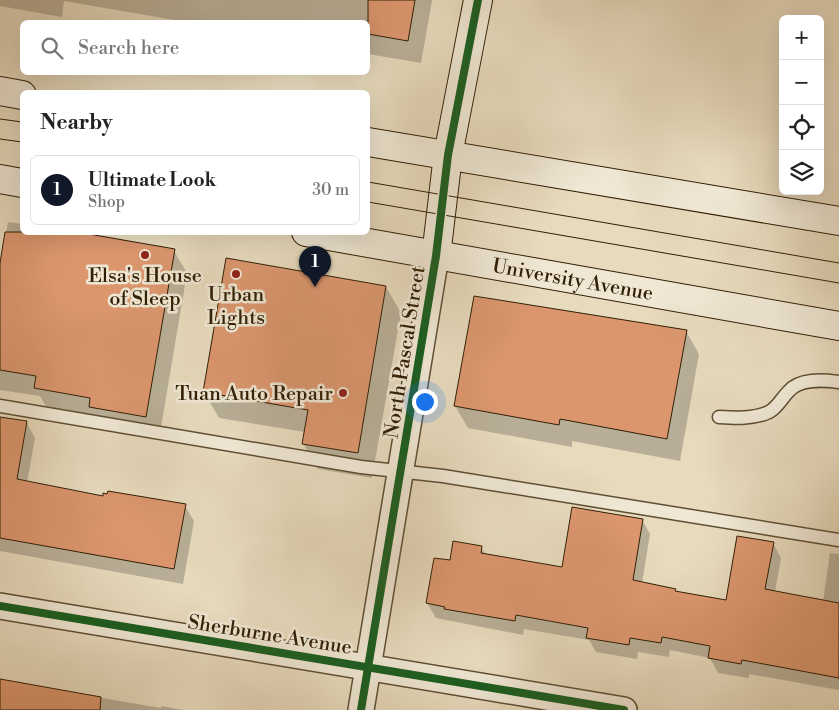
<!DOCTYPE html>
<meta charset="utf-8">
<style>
:root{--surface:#fff;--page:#f6f6f6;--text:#222;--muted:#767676;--line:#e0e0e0;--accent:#111827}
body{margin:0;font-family:"Libre Bodoni",serif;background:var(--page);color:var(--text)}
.controls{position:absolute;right:15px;top:15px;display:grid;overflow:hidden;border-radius:8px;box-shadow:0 5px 20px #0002}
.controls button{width:45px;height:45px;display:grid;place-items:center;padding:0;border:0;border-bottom:1px solid var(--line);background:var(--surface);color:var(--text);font:25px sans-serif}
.you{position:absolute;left:424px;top:401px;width:18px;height:18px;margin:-12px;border:4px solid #fff;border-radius:50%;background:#1a73e8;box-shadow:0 0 0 8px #1a73e833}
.badge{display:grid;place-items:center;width:32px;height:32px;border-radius:50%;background:var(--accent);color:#fff;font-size:16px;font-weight:700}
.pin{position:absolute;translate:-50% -41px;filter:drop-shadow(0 1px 2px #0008)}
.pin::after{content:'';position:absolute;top:26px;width:18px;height:15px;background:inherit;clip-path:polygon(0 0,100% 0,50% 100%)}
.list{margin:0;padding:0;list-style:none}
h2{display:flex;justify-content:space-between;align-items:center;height:65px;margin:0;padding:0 20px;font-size:21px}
h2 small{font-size:16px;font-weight:400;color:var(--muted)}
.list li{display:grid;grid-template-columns:32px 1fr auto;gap:15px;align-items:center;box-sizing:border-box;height:70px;margin:0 10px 10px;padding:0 10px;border:1px solid var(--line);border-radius:8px}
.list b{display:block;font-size:19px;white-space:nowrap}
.list p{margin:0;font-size:16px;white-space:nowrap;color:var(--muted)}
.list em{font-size:16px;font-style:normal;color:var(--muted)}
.icon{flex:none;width:28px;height:28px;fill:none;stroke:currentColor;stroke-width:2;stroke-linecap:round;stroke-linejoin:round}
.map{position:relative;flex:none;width:839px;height:710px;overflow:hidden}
.search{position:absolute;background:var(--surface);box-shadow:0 5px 20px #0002;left:20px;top:20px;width:350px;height:55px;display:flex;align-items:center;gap:12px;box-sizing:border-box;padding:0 18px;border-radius:8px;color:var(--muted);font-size:19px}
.panel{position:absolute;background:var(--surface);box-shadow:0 5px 20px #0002;left:20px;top:90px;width:350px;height:145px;border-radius:8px}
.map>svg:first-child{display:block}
</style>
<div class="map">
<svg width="839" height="710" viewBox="0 0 839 710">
<rect width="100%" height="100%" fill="#e7dabd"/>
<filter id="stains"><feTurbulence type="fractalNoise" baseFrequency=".004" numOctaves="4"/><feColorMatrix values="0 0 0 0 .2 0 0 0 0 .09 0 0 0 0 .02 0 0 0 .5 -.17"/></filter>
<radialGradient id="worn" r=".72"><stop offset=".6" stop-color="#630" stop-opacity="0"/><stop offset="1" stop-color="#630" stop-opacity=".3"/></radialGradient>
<g fill="#0003">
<polygon points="0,0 432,0 421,63 368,54 368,22 186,22 64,1 62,17 0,6"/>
<polygon points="8,222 22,224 22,232 174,251 187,273 159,439 48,410 40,396 0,390 0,271"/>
<polygon points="386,287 401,313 372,478 318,469 303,443 305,432 219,418 204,392"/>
<polygon points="686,331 699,354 680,461 572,441 572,447 468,428 455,406"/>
<polygon points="0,418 26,422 35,438 27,483 104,498 185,506 194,521 183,584 0,551"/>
<polygon points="642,520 650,534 642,583 675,590 676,593 727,602 773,543 781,558 775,592 823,601 830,553 839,554 839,690 749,674 749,678 718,673 710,658 670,650 669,657 638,652 637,659 596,652 589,640 524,629 523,635 436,618 427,603 451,562 481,547 486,555 563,568"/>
<polygon points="0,681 161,708 161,706 184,710 0,710"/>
</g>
<g fill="#db966e" stroke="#311f05">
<polygon points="368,0 415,0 408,41 368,34"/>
<polygon points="5,232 77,232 175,249 146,417 89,407 90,398 34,388 36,376 0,370 0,263"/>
<polygon points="226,258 386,286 358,453 302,444 308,410 203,392"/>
<polygon points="474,296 687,330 667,439 560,419 559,425 454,406"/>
<polygon points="0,417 27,421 17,479 103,496 103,493 107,494 108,491 186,504 174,569 0,538"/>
<polygon points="572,507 643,519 633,580 676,589 675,591 726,600 737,536 774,542 765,589 839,603 839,678 742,660 741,664 708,658 710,646 662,637 661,643 630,638 629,645 586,638 588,628 516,615 515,621 444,609 445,607 426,603 434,558 450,560 453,541 482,546 481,553 562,567"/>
<polygon points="0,679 101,697 100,710 0,710"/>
</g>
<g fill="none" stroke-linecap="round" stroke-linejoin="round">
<defs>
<g id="lane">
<polyline points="0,406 361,467 443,476 839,540"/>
<path d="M719 417C736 418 754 419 769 412 778 407 781 399 788 392 799 378 823 380 839 382"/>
</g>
<g id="street">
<polyline points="0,606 624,710"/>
<polyline points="361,710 436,256"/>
</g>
<g id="secondary">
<polyline points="0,91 22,95"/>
<polyline points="368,142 839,221"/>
<polyline points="0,179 22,183"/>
<path id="s1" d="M306 232 839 326"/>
<polyline points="436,256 448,155 478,0"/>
</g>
</defs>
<use href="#lane" stroke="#5e4e33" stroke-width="15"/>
<use href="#street" stroke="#5e4e33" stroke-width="28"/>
<use href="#secondary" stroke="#311f05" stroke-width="30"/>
<use href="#lane" stroke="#efe7d4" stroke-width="12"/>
<use href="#street" stroke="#efe7d4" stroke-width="25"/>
<use href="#secondary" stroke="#efe7d4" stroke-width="28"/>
<g stroke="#311f05" stroke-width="1">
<polyline points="0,119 22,122"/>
<polyline points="0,139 22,142"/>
<polyline points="368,182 839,263"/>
<polyline points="368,202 839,283"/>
</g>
<defs>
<g id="cycleway">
<polyline points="0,606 624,710"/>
<polyline points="361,710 436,256 448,155 478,0"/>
</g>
</defs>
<use href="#cycleway" stroke="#efe7d4" stroke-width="11"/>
<use href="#cycleway" stroke="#1b5e20" stroke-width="8"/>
</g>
<g fill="#8f2418" stroke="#efe7d4" stroke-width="2">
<circle cx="145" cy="255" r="5"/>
<circle cx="236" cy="274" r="5"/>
<circle cx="343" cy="393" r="5"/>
</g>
<g text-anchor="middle" stroke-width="5" stroke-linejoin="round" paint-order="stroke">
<g font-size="20" fill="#311f05" stroke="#efe7d4">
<text x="145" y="282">Elsa's House<tspan x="145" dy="23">of Sleep</tspan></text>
<text x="236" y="301">Urban<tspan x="236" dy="23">Lights</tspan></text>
<text x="333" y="400" text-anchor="end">Tuan Auto Repair</text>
</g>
<g font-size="20" fill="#311f05" stroke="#efe7d4">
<text dy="7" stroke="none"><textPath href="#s1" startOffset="271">University Avenue</textPath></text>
<text transform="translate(404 352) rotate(-81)" y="7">North Pascal Street</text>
<text transform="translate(270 634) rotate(9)" y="7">Sherburne Avenue</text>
</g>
</g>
<rect width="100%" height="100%" filter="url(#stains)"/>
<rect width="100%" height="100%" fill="url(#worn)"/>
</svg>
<div class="controls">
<button>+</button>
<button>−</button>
<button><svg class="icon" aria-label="locate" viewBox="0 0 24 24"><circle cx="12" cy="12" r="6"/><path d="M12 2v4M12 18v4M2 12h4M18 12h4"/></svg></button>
<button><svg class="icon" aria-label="layers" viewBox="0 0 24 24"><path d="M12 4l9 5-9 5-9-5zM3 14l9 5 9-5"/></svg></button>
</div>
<div class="you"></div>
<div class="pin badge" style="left:315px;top:287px">1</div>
<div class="search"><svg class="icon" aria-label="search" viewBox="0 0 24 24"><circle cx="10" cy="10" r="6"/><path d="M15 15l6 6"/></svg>Search here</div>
<section class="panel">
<h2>Nearby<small></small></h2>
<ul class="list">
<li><span class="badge">1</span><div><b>Ultimate Look</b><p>Shop</p></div><em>30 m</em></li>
</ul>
</section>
</div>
